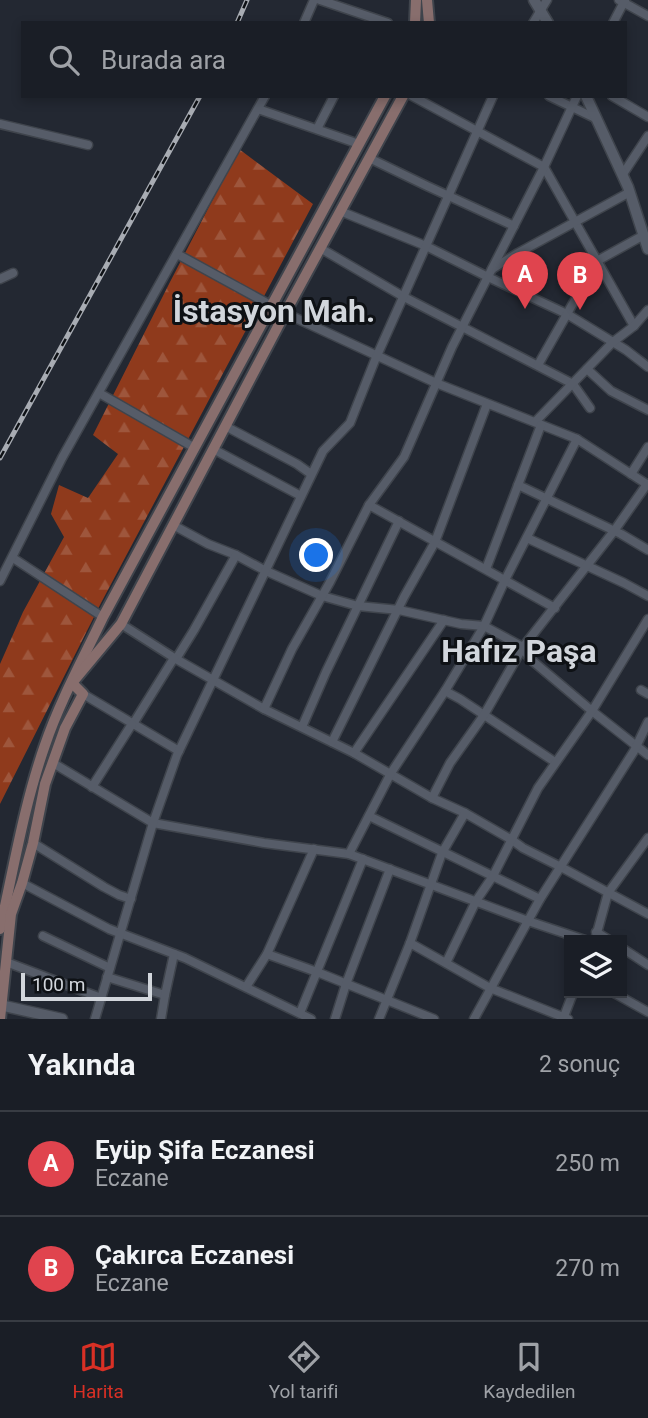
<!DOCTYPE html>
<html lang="tr">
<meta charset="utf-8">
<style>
:root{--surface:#1a1e26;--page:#23272e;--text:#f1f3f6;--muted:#9fa2a7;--line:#383c43;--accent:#d93025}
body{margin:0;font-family:Roboto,sans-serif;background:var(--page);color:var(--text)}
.controls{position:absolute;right:21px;bottom:21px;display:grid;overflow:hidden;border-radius:0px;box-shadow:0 4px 10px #0003}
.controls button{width:63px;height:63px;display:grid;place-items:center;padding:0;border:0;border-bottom:2px solid var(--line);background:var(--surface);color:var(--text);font:35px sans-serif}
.scale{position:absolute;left:21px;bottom:18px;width:131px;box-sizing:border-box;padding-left:7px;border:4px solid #d2d6dc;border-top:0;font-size:19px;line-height:24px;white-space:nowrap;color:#d2d6dc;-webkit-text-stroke:5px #0e1115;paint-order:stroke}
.you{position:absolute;left:317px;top:556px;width:24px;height:24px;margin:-18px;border:5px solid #fff;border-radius:50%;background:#1a73e8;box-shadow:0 0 0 10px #1a73e833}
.badge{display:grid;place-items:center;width:46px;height:46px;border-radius:50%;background:var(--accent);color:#fff;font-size:23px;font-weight:700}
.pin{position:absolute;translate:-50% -58px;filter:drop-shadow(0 2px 4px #0008)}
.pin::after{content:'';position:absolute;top:37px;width:24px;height:21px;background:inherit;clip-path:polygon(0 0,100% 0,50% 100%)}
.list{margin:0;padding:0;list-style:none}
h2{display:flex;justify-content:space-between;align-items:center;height:91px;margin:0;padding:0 28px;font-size:30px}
h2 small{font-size:23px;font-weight:400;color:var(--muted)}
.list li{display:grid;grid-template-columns:46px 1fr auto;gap:21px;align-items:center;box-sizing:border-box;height:105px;padding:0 28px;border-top:2px solid var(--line)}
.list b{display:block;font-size:26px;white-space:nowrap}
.list p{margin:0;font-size:23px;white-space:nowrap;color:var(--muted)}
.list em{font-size:23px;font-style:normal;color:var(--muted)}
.icon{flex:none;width:38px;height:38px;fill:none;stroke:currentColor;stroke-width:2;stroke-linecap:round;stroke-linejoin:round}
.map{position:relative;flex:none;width:648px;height:1019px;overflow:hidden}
.search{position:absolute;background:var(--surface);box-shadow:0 4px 10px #0003;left:21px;right:21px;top:21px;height:77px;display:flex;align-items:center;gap:18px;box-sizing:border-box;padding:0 24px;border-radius:0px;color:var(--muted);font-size:26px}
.sheet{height:301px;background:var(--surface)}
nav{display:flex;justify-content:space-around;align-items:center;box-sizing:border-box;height:98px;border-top:2px solid var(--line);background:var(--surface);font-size:19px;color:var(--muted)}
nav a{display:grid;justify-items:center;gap:4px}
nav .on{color:var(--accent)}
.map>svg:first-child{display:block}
</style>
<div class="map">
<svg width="648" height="1019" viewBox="0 0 648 1019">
<defs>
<pattern id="forest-firs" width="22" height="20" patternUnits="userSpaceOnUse" patternTransform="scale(1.75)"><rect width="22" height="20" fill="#8f3a1c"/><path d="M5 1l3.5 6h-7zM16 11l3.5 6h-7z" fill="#9e563c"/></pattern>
</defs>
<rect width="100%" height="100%" fill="#232832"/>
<polygon fill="url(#forest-firs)" points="239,149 313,204 101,603 0,804 0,664 23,612 64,537 51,514 59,485 88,498 118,454 93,435 170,282"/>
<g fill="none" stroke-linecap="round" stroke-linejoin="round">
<defs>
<g id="minor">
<polyline points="320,0 388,23"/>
<polyline points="619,0 648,16"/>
<polyline points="304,23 314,0"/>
<polyline points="533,23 547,0"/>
<polyline points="613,23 625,0"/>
<polyline points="412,96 544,167 634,326"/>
<polyline points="549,96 597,119"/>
<polyline points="612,96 648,117"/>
<polyline points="258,109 359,144"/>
<polyline points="0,124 88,145"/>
<polyline points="317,129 334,96"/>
<polyline points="369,158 427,186 514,226"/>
<polyline points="623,174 648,136"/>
<polyline points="340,211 426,246 488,277 567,314 626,350 648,367"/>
<polyline points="320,248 404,297 573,384 590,408"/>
<polyline points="177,254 285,313 436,383 577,439 648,485"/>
<polyline points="492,269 518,253 630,192"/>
<polyline points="0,279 13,273"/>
<polyline points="538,365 597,261 644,235"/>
<polyline points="587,369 611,391 648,410"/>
<polyline points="99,393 195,448"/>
<polyline points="535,422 613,342 634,326 648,310"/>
<polyline points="225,426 297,464 311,474"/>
<polyline points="213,449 301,496"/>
<polyline points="631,474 648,447"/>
<polyline points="518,485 621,534 648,550"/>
<polyline points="369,505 555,608"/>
<polyline points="173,525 208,544 236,555 266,571 322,596 358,606 399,610 461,624 484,626 523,647 529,658 592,711 648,755"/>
<polyline points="527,538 624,583 648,596"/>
<polyline points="13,558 103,617"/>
<polyline points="486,569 541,425"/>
<polyline points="0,581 62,458 265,96"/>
<polyline points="121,624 176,659 264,709 354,753 432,798 465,813 512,840 523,848 559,866 648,914"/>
<polyline points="176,659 194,630 236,555"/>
<polyline points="641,690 648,694"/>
<polyline points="445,691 460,699 555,762"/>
<polyline points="83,694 179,751"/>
<polyline points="264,709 292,649 330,582 369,505 404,457 452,347 544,167 577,96"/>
<polyline points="133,724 174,658"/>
<polyline points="302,727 326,672 399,521"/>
<polyline points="332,742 404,597 435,542 487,404"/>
<polyline points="354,753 444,620"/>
<polyline points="53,763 153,823 264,843 349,854 528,921 585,940"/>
<polyline points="92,787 132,724"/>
<polyline points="432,798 450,763 484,715 523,647 614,531 647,484"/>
<polyline points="369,816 540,899"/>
<polyline points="33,843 104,887 119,895 131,899"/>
<polyline points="349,854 391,773 445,691 484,626 505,580 577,439"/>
<polyline points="22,883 109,929 185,958 311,1019"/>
<polyline points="596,932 609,940"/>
<polyline points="43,936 110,968"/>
<polyline points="595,940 608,893 648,838"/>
<polyline points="410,943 490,988 568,1019"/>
<polyline points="622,948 648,965"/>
<polyline points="267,954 317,972 434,1019"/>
<polyline points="6,962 101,998"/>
<polyline points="446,963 476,901 493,876 538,788 592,711 648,619"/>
<polyline points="107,977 165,995"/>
<polyline points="246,987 267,954 314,849"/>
<polyline points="614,993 648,1012"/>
<polyline points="300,1013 363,859"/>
<polyline points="95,1019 153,823 177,755 323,451 350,423 375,360 493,96"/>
<polyline points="161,1019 165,995 174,954"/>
<polyline points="335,1019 346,984 390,869"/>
<polyline points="379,1019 410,943 442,853 465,813"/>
<polyline points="474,1019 540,899 634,751 648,722"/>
<polyline points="563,1019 573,993"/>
</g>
<g id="tertiary">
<polyline points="534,0 548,23"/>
<polyline points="586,96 628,187 648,249"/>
<polyline points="0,1005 62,1019"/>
</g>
<g id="secondary">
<polyline points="427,0 429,23"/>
<polyline points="415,23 416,0"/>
<path d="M0 929C14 867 24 805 45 745 60 701 83 659 103 617L385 96"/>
<polyline points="0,1019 11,914 22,883 33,843 45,784 65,728 83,694 72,683 121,624 285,313 403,96"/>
</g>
</defs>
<use href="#minor" stroke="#3f444c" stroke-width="11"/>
<use href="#tertiary" stroke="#3f444c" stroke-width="13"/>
<use href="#secondary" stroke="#3f444c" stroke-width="14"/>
<use href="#minor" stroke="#565c68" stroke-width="8"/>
<use href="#tertiary" stroke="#565c68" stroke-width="10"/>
<use href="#secondary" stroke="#886e6d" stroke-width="10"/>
<defs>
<g id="rail">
<polyline points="237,23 247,0"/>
<polyline points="0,458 200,96"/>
</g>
</defs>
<use href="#rail" stroke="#a8acb3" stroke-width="5"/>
<use href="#rail" stroke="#0e1115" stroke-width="2.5" stroke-dasharray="8" stroke-linecap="butt"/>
</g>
<g text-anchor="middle" stroke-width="6" stroke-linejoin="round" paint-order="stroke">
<g font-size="32" font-weight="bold" fill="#d2d6dc" stroke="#0e1115">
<text x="274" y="322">İstasyon Mah.</text>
<text x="519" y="662">Hafız Paşa</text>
</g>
</g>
</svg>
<div class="controls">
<button><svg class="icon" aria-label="layers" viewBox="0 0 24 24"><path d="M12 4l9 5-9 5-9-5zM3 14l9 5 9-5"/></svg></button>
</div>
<div class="scale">100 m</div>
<div class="you"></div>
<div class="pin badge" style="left:525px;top:309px;background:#e0444e">A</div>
<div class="pin badge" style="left:580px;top:310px;background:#e0444e">B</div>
<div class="search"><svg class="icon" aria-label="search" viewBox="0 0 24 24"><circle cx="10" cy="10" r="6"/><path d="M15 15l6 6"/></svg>Burada ara</div>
</div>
<section class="sheet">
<h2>Yakında<small>2 sonuç</small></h2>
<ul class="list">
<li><span class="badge" style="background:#e0444e">A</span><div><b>Eyüp Şifa Eczanesi</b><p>Eczane</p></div><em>250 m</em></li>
<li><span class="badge" style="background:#e0444e">B</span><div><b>Çakırca Eczanesi</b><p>Eczane</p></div><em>270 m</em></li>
</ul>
</section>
<nav>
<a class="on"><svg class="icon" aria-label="map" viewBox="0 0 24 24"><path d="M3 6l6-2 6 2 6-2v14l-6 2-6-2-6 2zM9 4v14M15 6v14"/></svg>Harita</a>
<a><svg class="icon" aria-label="directions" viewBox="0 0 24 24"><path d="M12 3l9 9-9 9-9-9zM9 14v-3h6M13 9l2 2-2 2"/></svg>Yol tarifi</a>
<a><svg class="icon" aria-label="saved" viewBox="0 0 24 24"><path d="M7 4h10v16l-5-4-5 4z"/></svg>Kaydedilen</a>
</nav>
